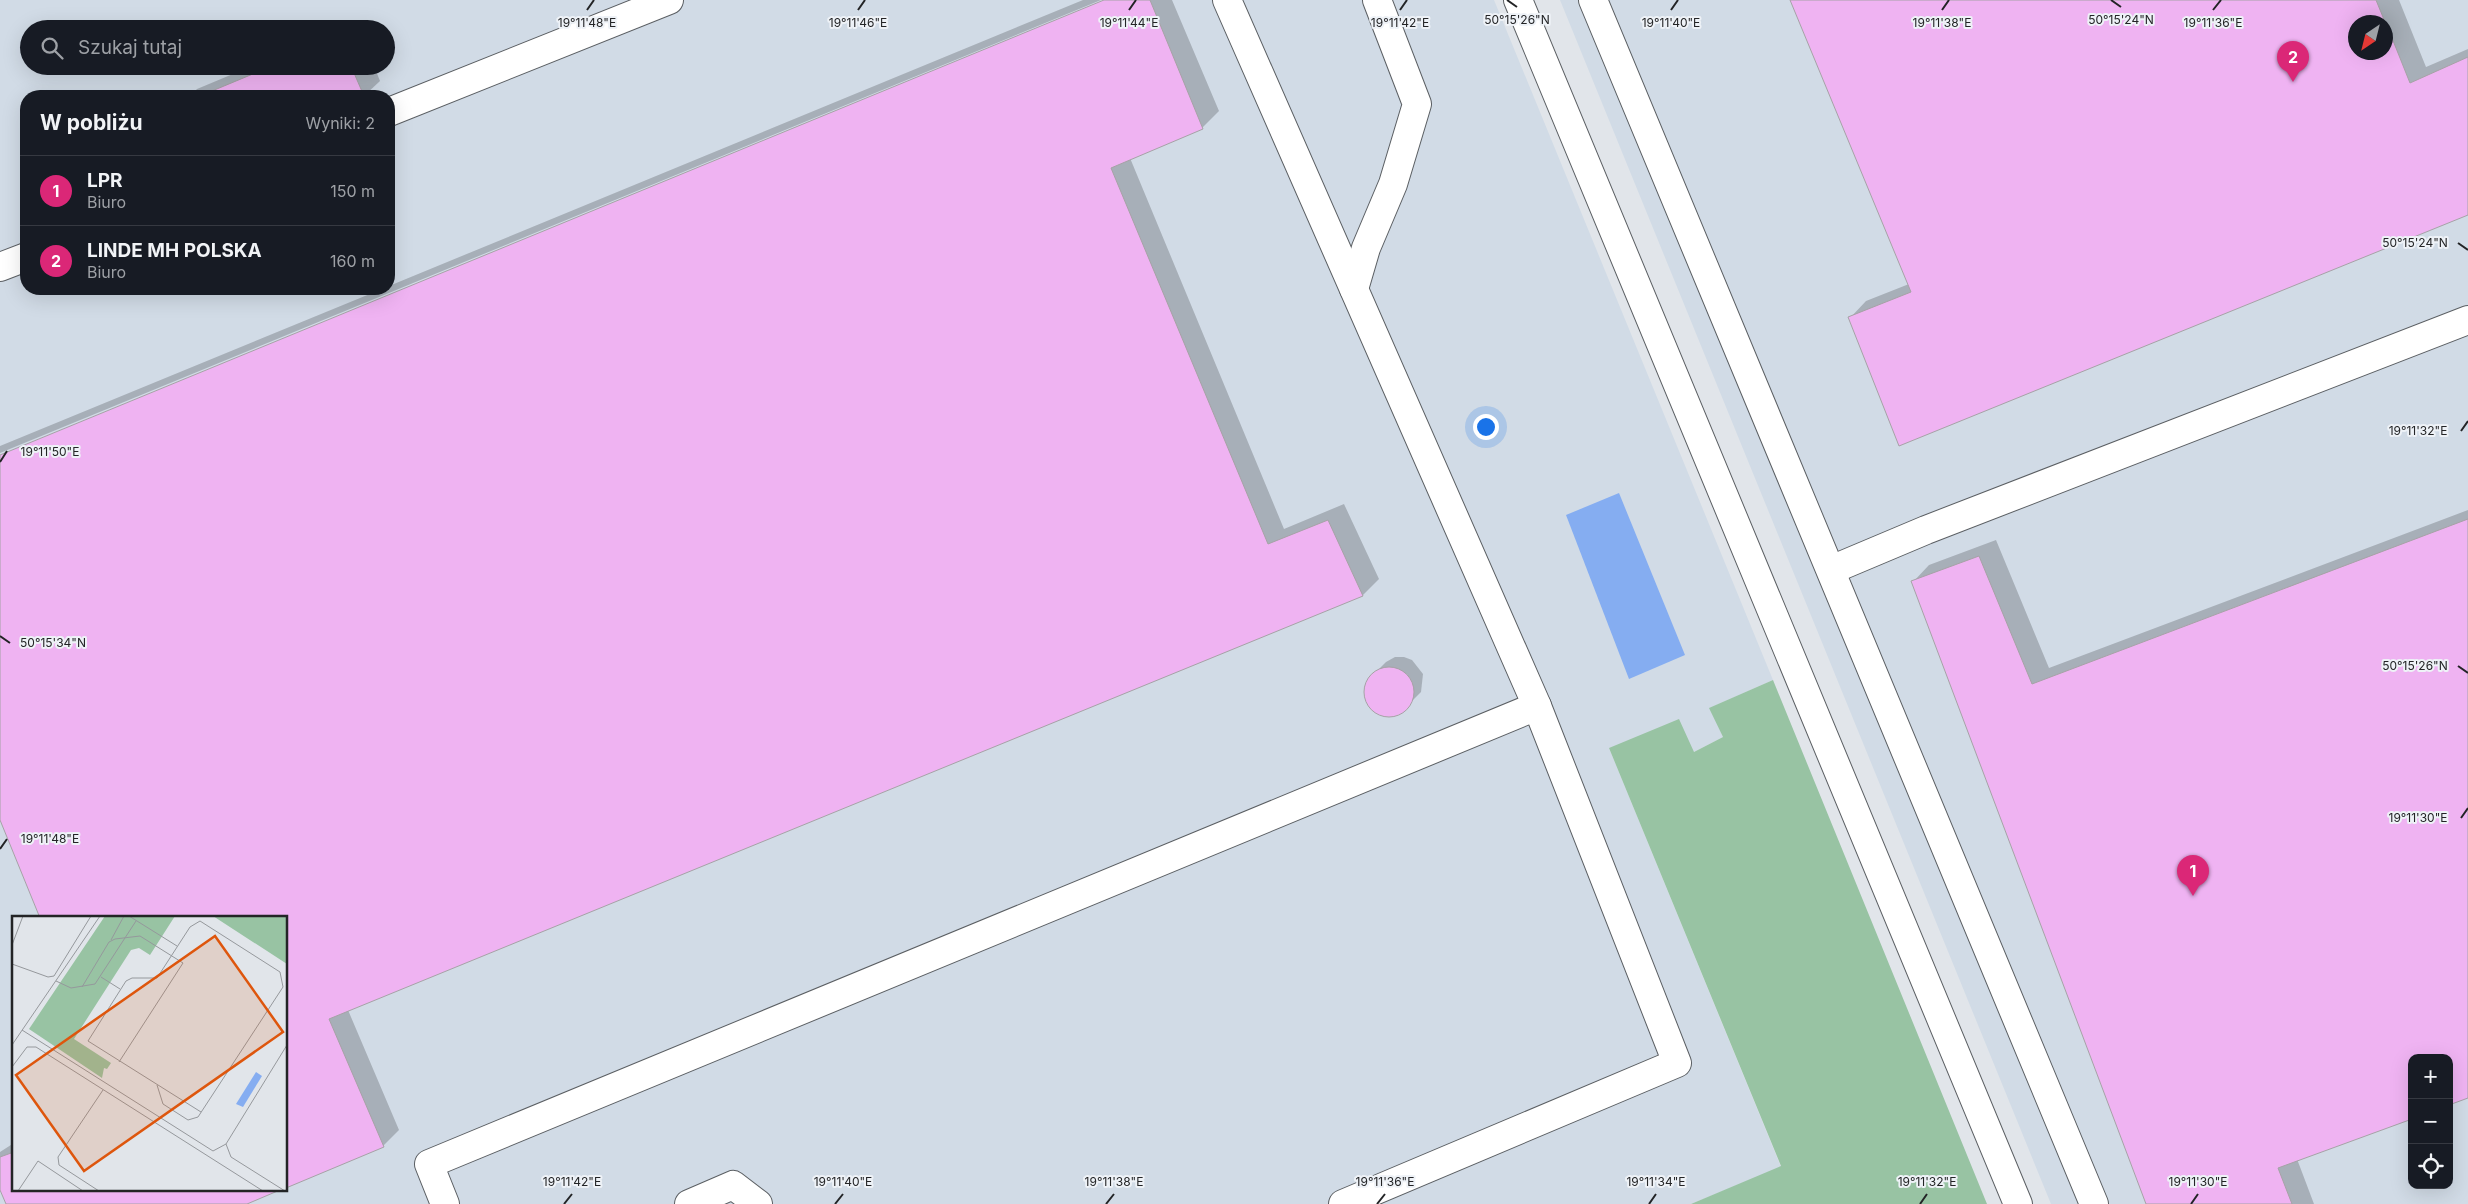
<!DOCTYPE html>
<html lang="pl">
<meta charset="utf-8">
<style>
:root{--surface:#171b24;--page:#20242c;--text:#f1f3f6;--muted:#9ea1a6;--line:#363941;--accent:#db2777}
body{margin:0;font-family:Inter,sans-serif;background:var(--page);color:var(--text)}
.controls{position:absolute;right:15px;bottom:15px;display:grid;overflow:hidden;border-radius:10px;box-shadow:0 5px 20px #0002}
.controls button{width:45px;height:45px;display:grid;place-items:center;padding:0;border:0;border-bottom:1px solid var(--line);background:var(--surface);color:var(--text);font:25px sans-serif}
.compass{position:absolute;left:2348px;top:15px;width:45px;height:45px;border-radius:50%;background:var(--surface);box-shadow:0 5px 20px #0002;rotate:215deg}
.you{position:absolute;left:1485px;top:426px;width:18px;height:18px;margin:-12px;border:4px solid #fff;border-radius:50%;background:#1a73e8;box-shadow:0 0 0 8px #1a73e833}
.badge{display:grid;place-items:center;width:32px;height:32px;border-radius:50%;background:var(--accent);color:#fff;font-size:16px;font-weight:700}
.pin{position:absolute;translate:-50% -41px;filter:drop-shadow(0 1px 2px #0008)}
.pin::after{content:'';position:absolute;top:26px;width:18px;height:15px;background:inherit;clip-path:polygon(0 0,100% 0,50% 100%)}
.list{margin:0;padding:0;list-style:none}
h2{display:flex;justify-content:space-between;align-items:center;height:65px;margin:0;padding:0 20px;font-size:21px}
h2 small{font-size:16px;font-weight:400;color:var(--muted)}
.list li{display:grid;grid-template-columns:32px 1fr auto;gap:15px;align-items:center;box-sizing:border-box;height:70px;padding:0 20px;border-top:1px solid var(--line)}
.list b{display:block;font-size:19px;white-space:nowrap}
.list p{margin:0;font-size:16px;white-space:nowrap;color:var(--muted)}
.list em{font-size:16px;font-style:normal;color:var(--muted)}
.icon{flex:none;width:28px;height:28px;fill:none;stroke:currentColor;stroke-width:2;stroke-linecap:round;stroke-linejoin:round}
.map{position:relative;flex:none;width:2468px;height:1204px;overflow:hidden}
.search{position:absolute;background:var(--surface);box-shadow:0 5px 20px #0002;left:20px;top:20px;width:375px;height:55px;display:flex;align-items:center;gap:12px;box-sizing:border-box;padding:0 18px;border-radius:28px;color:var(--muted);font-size:19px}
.panel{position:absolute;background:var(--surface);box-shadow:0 5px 20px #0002;left:20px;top:90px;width:375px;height:205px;border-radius:20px}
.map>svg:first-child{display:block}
</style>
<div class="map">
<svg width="2468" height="1204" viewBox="0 0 2468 1204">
<rect width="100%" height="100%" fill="#e1e5ea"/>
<g fill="#d1dbe6" fill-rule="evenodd">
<path d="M0 0H1494L1773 680 1710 708 1723 737 1694 752 1609 748 1781 1167 1691 1204H0ZM29 29H386V66H29ZM26 96H389V289H26ZM14 918H286V1190H14Z"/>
<path d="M1560 0H2468V1204H2051ZM2356 22H2386V52H2356ZM2412 1058H2449V1185H2412Z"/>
</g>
<polygon fill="#98c3a3" points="1773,680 1987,1204 1691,1204 1781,1166 1609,748 1679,719 1694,752 1723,737 1709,708"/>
<polygon fill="#85adf1" points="1619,493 1685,655 1629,679 1566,515"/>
<g fill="#0003" fill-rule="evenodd">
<polygon points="1083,0 1101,0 0,453 0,446 382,289 389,289 389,286"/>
<polygon points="1107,0 1172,0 1219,111 1202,128 1130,158 1284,529 1344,504 1379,579 1363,595 348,1010 399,1130 383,1146 286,1186 286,918 0,817 0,456"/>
<path d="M1791 0H2399L2426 67 2468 49V213L1850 318 1866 301 1909 284ZM2356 22H2386V52H2356Z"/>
<polygon points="356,23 358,29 342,29"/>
<polygon points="252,66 374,66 380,81 364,96 190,96 197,89"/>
<polygon points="2468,510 2468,1097 2449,1058 2412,1058 2297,1159 2314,1204 2147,1204 1913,582 1929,565 1996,540 2049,668"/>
<polygon points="1395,657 1404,657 1412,660 1423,674 1421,692 1403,710 1395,715 1377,712 1370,706 1366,689 1369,680 1375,673 1386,662"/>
<polygon points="14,1143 14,1190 244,1204 7,1204 0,1187 0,1152"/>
</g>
<g fill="#efb3f2" stroke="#a6a2a6">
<polygon points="1104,0 1150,0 1203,129 1111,168 1268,544 1328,520 1363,596 329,1019 384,1147 286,1188 286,918 40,918 0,820 0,455"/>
<polygon points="1790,0 2376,0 2385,22 2356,22 2356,52 2386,52 2386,23 2410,83 2468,57 2468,215 1899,446 1848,317 1911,292"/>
<polygon points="272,66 351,66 364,96 200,96"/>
<polygon points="2468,519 2468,1098 2449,1105 2449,1058 2412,1058 2412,1119 2278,1168 2292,1204 2146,1204 1911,581 1979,556 2032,684"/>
<circle cx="1389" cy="692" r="25"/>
<polygon points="14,1152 14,1190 280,1190 247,1204 6,1204 0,1190 0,1157"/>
</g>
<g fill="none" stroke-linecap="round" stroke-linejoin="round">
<defs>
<g id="minor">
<polyline points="1227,0 1537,706 1677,1063 1343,1204"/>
<polyline points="1518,0 2018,1204"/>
<polyline points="1593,0 2094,1204"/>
<polyline points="389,112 669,0"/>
<polyline points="0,267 26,257"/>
<polyline points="1354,289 1366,248 1393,184 1417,104 1377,0"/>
<polyline points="1831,570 1926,530 2468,320"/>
<polyline points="445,1204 429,1164 1537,706"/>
<polyline points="689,1204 733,1185 758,1204"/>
</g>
</defs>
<use href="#minor" stroke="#5b5f63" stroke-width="30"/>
<use href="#minor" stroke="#fff" stroke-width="28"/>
</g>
<path fill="none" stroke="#232426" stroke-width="2" d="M1507 0 1517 7M2111 0 2121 7M587 10 594 0M858 10 865 0M1129 10 1136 0M1400 10 1407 0M1671 10 1678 0M1942 10 1949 0M2213 10 2221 0M2458 243 2468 250M2461 431 2468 421M0 462 7 451M0 636 10 643M2458 666 2468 673M2461 818 2468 808M0 849 7 839M564 1204 572 1194M835 1204 843 1194M1106 1204 1114 1194M1377 1204 1385 1194M1649 1204 1656 1194M1920 1204 1927 1194M2191 1204 2198 1194"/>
<g transform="translate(12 916)">
<rect width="275" height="275" fill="#e1e5ea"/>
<path d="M93 0H163L138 39 127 32 119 34 62 123 99 147 95 153 92 152 90 162 17 113ZM201 0 275 1V48Z" fill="#98c3a3"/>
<path d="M244 156 250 160 231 191 224 188Z" fill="#85adf1"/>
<path fill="none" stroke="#95989c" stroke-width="1" d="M117 0 165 30M99 24 112 0M0 29 11 0M0 48 36 61 42 60 79 0M89 61 108 73M44 65 59 72 83 68 124 5M70 71 97 26 103 23 128 20 171 47 107 146M10 114 201 235 214 228 275 129M0 129 88 0M0 151 15 131H24L251 275M145 169 151 188 176 204 186 201 271 71 268 56 188 5 178 11 145 62H120L114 65 76 125 189 196M214 228 219 241 273 275M6 275 26 245 71 275M87 275 47 249 46 241 91 174"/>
<path fill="#de560d" fill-opacity="0.15" stroke="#de560d" stroke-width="2.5" d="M203 20 271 116 72 255 4 159Z"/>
<rect width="275" height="275" fill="none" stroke="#232426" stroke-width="2.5"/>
</g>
<g font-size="12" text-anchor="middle" fill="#232426" stroke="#eef2f7" stroke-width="4" stroke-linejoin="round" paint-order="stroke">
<text x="1517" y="24">50°15'26"N</text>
<text x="2121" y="24">50°15'24"N</text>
<text x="587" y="27">19°11'48"E</text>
<text x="858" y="27">19°11'46"E</text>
<text x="1129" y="27">19°11'44"E</text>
<text x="1400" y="27">19°11'42"E</text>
<text x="1671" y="27">19°11'40"E</text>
<text x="1942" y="27">19°11'38"E</text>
<text x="2213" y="27">19°11'36"E</text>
<text x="2415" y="247">50°15'24"N</text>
<text x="2418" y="435">19°11'32"E</text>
<text x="50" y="456">19°11'50"E</text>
<text x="53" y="647">50°15'34"N</text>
<text x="2415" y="670">50°15'26"N</text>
<text x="2418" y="822">19°11'30"E</text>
<text x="50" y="843">19°11'48"E</text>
<text x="572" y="1186">19°11'42"E</text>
<text x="843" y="1186">19°11'40"E</text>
<text x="1114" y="1186">19°11'38"E</text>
<text x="1385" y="1186">19°11'36"E</text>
<text x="1656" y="1186">19°11'34"E</text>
<text x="1927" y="1186">19°11'32"E</text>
<text x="2198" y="1186">19°11'30"E</text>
</g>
</svg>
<div class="controls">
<button>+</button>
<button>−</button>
<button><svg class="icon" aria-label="locate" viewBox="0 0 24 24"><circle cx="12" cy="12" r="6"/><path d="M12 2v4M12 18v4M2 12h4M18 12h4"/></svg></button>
</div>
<svg class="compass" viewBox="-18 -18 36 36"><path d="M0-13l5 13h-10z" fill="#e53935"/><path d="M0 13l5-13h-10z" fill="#9ea1a6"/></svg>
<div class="you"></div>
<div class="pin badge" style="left:2193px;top:896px">1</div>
<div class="pin badge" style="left:2293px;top:82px">2</div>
<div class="search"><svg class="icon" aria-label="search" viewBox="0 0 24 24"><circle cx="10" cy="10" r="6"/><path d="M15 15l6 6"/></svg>Szukaj tutaj</div>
<section class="panel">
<h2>W pobliżu<small>Wyniki: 2</small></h2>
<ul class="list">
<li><span class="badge">1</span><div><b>LPR</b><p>Biuro</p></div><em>150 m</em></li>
<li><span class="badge">2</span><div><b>LINDE MH POLSKA</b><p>Biuro</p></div><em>160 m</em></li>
</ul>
</section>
</div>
